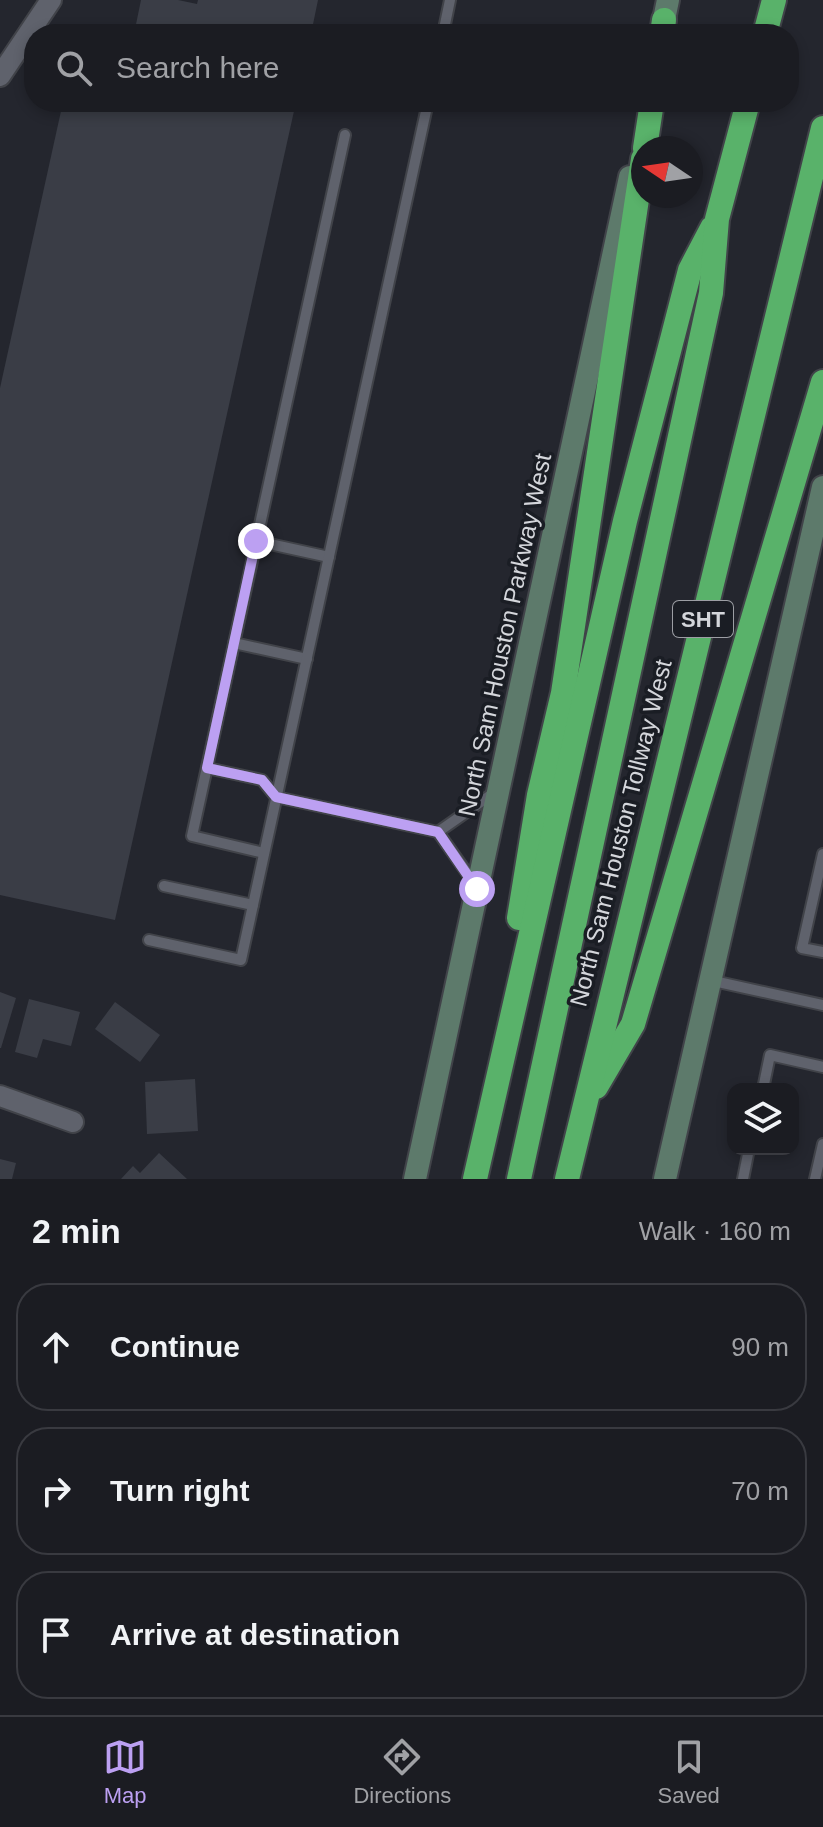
<!DOCTYPE html>
<meta charset="utf-8">
<style>
:root{--surface:#1b1c22;--page:#28292f;--text:#f1f3f6;--muted:#a0a1a5;--line:#393a40;--accent:#bca0f2}
body{margin:0;font-family:Arial,sans-serif;background:var(--page);color:var(--text)}
.controls{position:absolute;right:24px;bottom:24px;display:grid;overflow:hidden;border-radius:16px;box-shadow:0 4px 12px #0003}
.controls button{width:72px;height:72px;display:grid;place-items:center;padding:0;border:0;border-bottom:2px solid var(--line);background:var(--surface);color:var(--text);font:40px sans-serif}
.compass{position:absolute;left:631px;top:136px;width:72px;height:72px;border-radius:50%;background:var(--surface);box-shadow:0 4px 12px #0003;rotate:283deg}
.stop{position:absolute;width:24px;height:24px;margin:-18px;border:6px solid #bca0f2;border-radius:50%;background:#fff}
.stop.end{background:#bca0f2;border-color:#fff;box-shadow:0 2px 8px #0008}
.list{margin:0;padding:0;list-style:none}
h2{display:flex;justify-content:space-between;align-items:center;height:104px;margin:0;padding:0 32px;font-size:34px}
h2 small{font-size:26px;font-weight:400;color:var(--muted)}
.list li{display:grid;grid-template-columns:52px 1fr auto;gap:24px;align-items:center;box-sizing:border-box;height:128px;margin:0 16px 16px;padding:0 16px;border:2px solid var(--line);border-radius:32px}
.list b{display:block;font-size:30px;white-space:nowrap}
.list em{font-size:26px;font-style:normal;color:var(--muted)}
.icon{flex:none;width:44px;height:44px;fill:none;stroke:currentColor;stroke-width:2;stroke-linecap:round;stroke-linejoin:round}
.map{position:relative;flex:none;width:823px;height:1179px;overflow:hidden}
.search{position:absolute;background:var(--surface);box-shadow:0 4px 12px #0003;left:24px;right:24px;top:24px;height:88px;display:flex;align-items:center;gap:20px;box-sizing:border-box;padding:0 28px;border-radius:32px;color:var(--muted);font-size:30px}
.sheet{height:536px;background:var(--surface)}
nav{display:flex;justify-content:space-around;align-items:center;box-sizing:border-box;height:112px;border-top:2px solid var(--line);background:var(--surface);font-size:22px;color:var(--muted)}
nav a{display:grid;justify-items:center;gap:4px}
nav .on{color:var(--accent)}
.map>svg:first-child{display:block}
</style>
<div class="map">
<svg width="823" height="1179" viewBox="0 0 823 1179">
<rect width="100%" height="100%" fill="#24262e"/>
<g fill="#3a3d46">
<polygon points="141,0 178,0 197,4 198,0 318,0 311,34 134,34"/>
<polygon points="63,102 296,102 115,920 0,895 0,388"/>
<polygon points="0,992 16,998 1,1048 0,1048"/>
<polygon points="29,999 80,1012 71,1046 43,1039 37,1058 15,1052"/>
<polygon points="115,1002 160,1035 140,1062 95,1029"/>
<polygon points="195,1079 198,1131 147,1134 145,1082"/>
<polygon points="159,1153 187,1179 121,1179 133,1166 140,1173"/>
<polygon points="0,1159 16,1163 12,1179 0,1179"/>
</g>
<g fill="none" stroke-linecap="round" stroke-linejoin="round">
<defs>
<g id="service">
<polyline points="443,34 450,0"/>
<polyline points="256,541 329,557"/>
<polyline points="234,643 307,659"/>
<polyline points="207,768 262,780 276,797 438,832"/>
<polyline points="264,853 192,836 345,135"/>
<polyline points="823,854 802,948 823,952"/>
<polyline points="474,883 438,832 495,792"/>
<polyline points="164,886 253,905"/>
<polyline points="149,940 241,960 428,102"/>
<polyline points="709,980 823,1005"/>
<polyline points="763,1089 770,1055 823,1067"/>
<polyline points="743,1179 749,1149"/>
<polyline points="815,1179 823,1144"/>
</g>
<g id="minor">
<polyline points="0,76 51,0"/>
<polyline points="0,1096 73,1122"/>
</g>
<g id="secondary">
<polyline points="661,34 668,0"/>
<polyline points="415,1179 630,177"/>
<polyline points="665,1179 823,487"/>
</g>
<g id="motorway">
<polyline points="662,34 664,20"/>
<polyline points="765,34 774,0"/>
<polyline points="645,148 652,102"/>
<polyline points="519,918 539,795 563,693 643,159"/>
<polyline points="596,1087 633,1024 823,382"/>
<polyline points="475,1179 625,521 690,270 712,228"/>
<polyline points="519,1179 711,293 717,219 748,102"/>
<polyline points="567,1179 823,128"/>
</g>
</defs>
<use href="#service" stroke="#414349" stroke-width="14"/>
<use href="#minor" stroke="#414349" stroke-width="24"/>
<use href="#secondary" stroke="#414349" stroke-width="26"/>
<use href="#motorway" stroke="#414349" stroke-width="28"/>
<use href="#service" stroke="#5f626c" stroke-width="10"/>
<use href="#minor" stroke="#5f626c" stroke-width="20"/>
<use href="#secondary" stroke="#5d7a6b" stroke-width="22"/>
<use href="#motorway" stroke="#59b26a" stroke-width="24"/>
</g>
<g fill="none" stroke-linecap="round" stroke-linejoin="round">
<polyline stroke="#bca0f2" stroke-width="10" points="256,541 207,768 262,780 276,797 438,832 477,889"/>
</g>
<g text-anchor="middle" stroke-width="7" stroke-linejoin="round" paint-order="stroke">
<rect fill="#1a1d24" stroke="#9c9ea4" stroke-width="2" x="673" y="601" width="60" height="36" rx="6"/>
<g font-size="22" font-weight="bold" fill="#d4d6db">
<text x="703" y="627">SHT</text>
</g>
<g font-size="24" fill="#d4d6db" stroke="#1a1d24">
<text transform="translate(505 635) rotate(-78)" y="8">North Sam Houston Parkway West</text>
<text transform="translate(621 833) rotate(-76)" y="8">North Sam Houston Tollway West</text>
</g>
</g>
</svg>
<div class="controls">
<button><svg class="icon" aria-label="layers" viewBox="0 0 24 24"><path d="M12 4l9 5-9 5-9-5zM3 14l9 5 9-5"/></svg></button>
</div>
<svg class="compass" viewBox="-18 -18 36 36"><path d="M0-13l5 13h-10z" fill="#e53935"/><path d="M0 13l5-13h-10z" fill="#a0a1a5"/></svg>
<div class="stop" style="left:477px;top:889px"></div>
<div class="stop end" style="left:256px;top:541px"></div>
<div class="search"><svg class="icon" aria-label="search" viewBox="0 0 24 24"><circle cx="10" cy="10" r="6"/><path d="M15 15l6 6"/></svg>Search here</div>
</div>
<section class="sheet">
<h2>2 min<small>Walk · 160 m</small></h2>
<ul class="list">
<li><svg class="icon" aria-label="ahead" viewBox="0 0 24 24"><path d="M12 20V5M6 11l6-6 6 6"/></svg><div><b>Continue</b></div><em>90 m</em></li>
<li><svg class="icon" aria-label="right" viewBox="0 0 24 24"><path d="M7 20v-9h11M14 6l5 5-5 5"/></svg><div><b>Turn right</b></div><em>70 m</em></li>
<li><svg class="icon" aria-label="arrive" viewBox="0 0 24 24"><path d="M6 21V4h12l-3 4 3 4H6"/></svg><div><b>Arrive at destination</b></div></li>
</ul>
</section>
<nav>
<a class="on"><svg class="icon" aria-label="map" viewBox="0 0 24 24"><path d="M3 6l6-2 6 2 6-2v14l-6 2-6-2-6 2zM9 4v14M15 6v14"/></svg>Map</a>
<a><svg class="icon" aria-label="directions" viewBox="0 0 24 24"><path d="M12 3l9 9-9 9-9-9zM9 14v-3h6M13 9l2 2-2 2"/></svg>Directions</a>
<a><svg class="icon" aria-label="saved" viewBox="0 0 24 24"><path d="M7 4h10v16l-5-4-5 4z"/></svg>Saved</a>
</nav>
